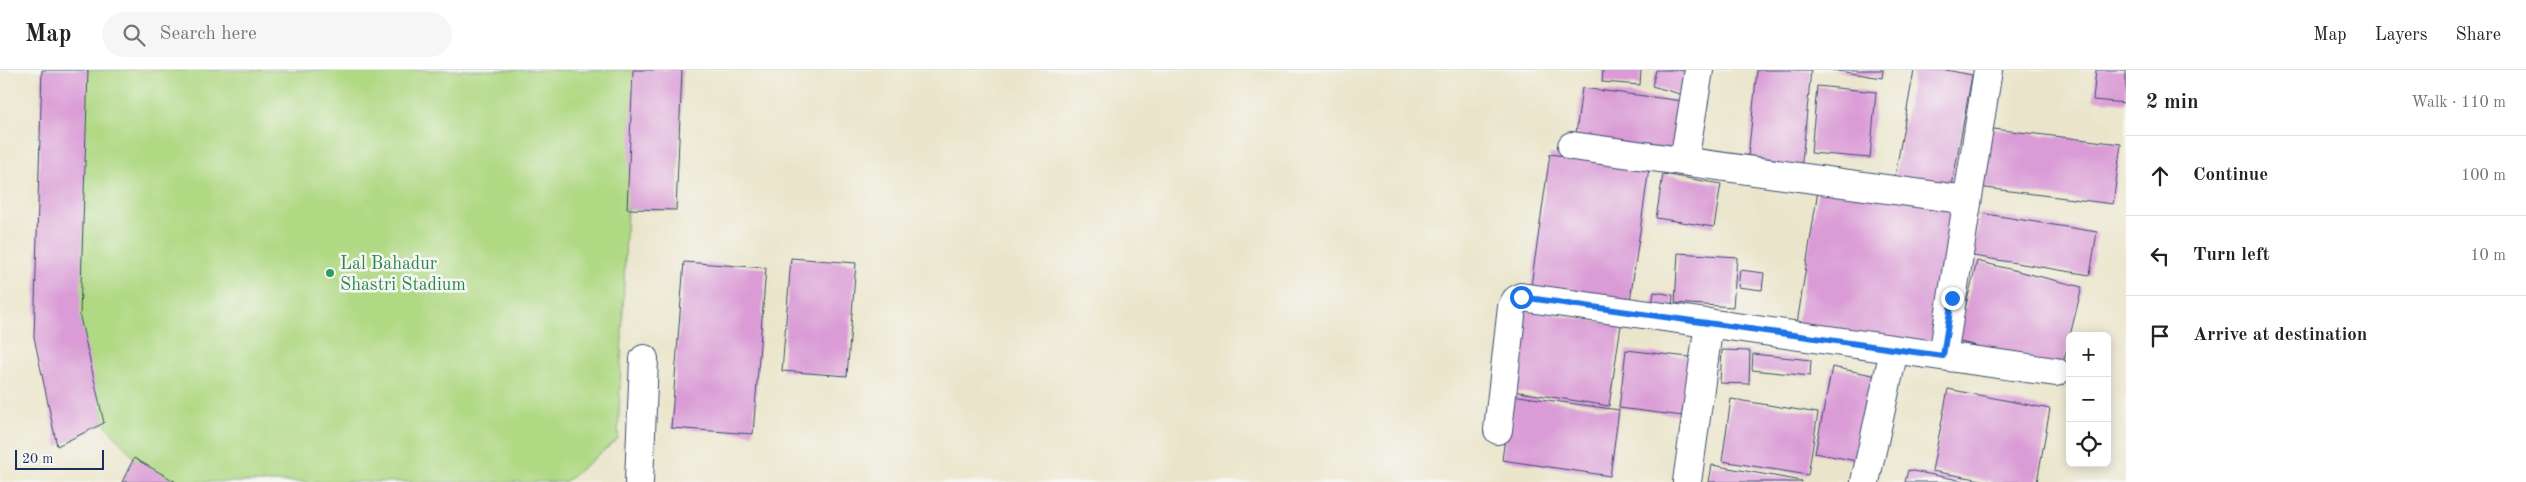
<!DOCTYPE html>
<meta charset="utf-8">
<style>
:root{--surface:#fff;--page:#f6f6f6;--text:#222;--muted:#767676;--line:#e0e0e0}
body{margin:0;font-family:"Old Standard TT",serif;background:var(--page);color:var(--text)}
.controls{position:absolute;right:15px;bottom:15px;display:grid;overflow:hidden;border-radius:8px;box-shadow:0 2px 12px #0003}
.controls button{width:45px;height:45px;display:grid;place-items:center;padding:0;border:0;border-bottom:1px solid var(--line);background:var(--surface);color:var(--text);font:25px sans-serif}
.scale{position:absolute;left:15px;bottom:12px;width:89px;box-sizing:border-box;padding-left:5px;border:2px solid #1b2f5e;border-top:0;font-size:14px;line-height:18px;white-space:nowrap;color:#1b2f5e;-webkit-text-stroke:4px #f6f6f2;paint-order:stroke}
.stop{position:absolute;width:15px;height:15px;margin:-11px;border:4px solid #1a73e8;border-radius:50%;background:#fff}
.stop.end{background:#1a73e8;border-color:#fff;box-shadow:0 1px 5px #0008}
.list{margin:0;padding:0;list-style:none}
h2{display:flex;justify-content:space-between;align-items:center;height:65px;margin:0;padding:0 20px;font-size:21px}
h2 small{font-size:16px;font-weight:400;color:var(--muted)}
.list li{display:grid;grid-template-columns:32px 1fr auto;gap:15px;align-items:center;box-sizing:border-box;height:80px;padding:0 20px;border-top:1px solid var(--line)}
.list b{display:block;font-size:19px;white-space:nowrap}
.list em{font-size:16px;font-style:normal;color:var(--muted)}
.icon{flex:none;width:28px;height:28px;fill:none;stroke:currentColor;stroke-width:2;stroke-linecap:round;stroke-linejoin:round}
.map{position:relative;flex:none;width:2126px;height:412px;overflow:hidden}
header{display:flex;align-items:center;gap:30px;box-sizing:border-box;height:70px;padding:0 25px;background:var(--surface);border-bottom:1px solid var(--line)}
header strong{font-size:24px}
nav{display:flex;gap:28px;margin-inline-start:auto;font-size:18px}
.search{width:350px;height:45px;background:var(--page);display:flex;align-items:center;gap:12px;box-sizing:border-box;padding:0 18px;border-radius:28px;color:var(--muted);font-size:19px}
main{display:flex}
aside{flex:1;background:var(--surface)}
.map>svg:first-child{display:block}
</style>
<header>
<strong>Map</strong>
<div class="search"><svg class="icon" aria-label="search" viewBox="0 0 24 24"><circle cx="10" cy="10" r="6"/><path d="M15 15l6 6"/></svg>Search here</div>
<nav><a>Map</a><a>Layers</a><a>Share</a></nav>
</header>
<main>
<div class="map">
<svg width="2126" height="412" viewBox="0 0 2126 412">
<rect width="100%" height="100%" fill="#f6f6f2"/>
<filter id="ink" filterUnits="userSpaceOnUse"><feTurbulence type="fractalNoise" baseFrequency=".02" numOctaves="2"/><feDisplacementMap in="SourceGraphic" scale="10" xChannelSelector="R" yChannelSelector="G"/><feConvolveMatrix kernelMatrix="1 2 1 2 8 2 1 2 1" color-interpolation-filters="sRGB"/></filter>
<filter id="wash" filterUnits="userSpaceOnUse"><feTurbulence type="fractalNoise" baseFrequency=".0096" numOctaves="4" result="noise"/><feDisplacementMap in="SourceGraphic" scale="20" xChannelSelector="R" yChannelSelector="G"/><feGaussianBlur stdDeviation="1.12" result="paint"/><feColorMatrix in="noise" values="0 0 0 0 0 0 0 0 0 0 0 0 0 0 0 0 0 1.4 0 .05"/><feComposite in="paint" operator="in"/></filter>
<g filter="url(#wash)">
<rect width="100%" height="100%" fill="#eae5ca"/>
<polygon fill="#b0d984" stroke="#668471" points="42,0 682,0 676,140 627,139 618,369 565,412 122,412 134,388 104,353 57,376"/>
<g id="blocks">
<g fill="#da9bd6">
<polygon points="42,0 88,0 80,247 104,353 57,376 34,267"/>
<polygon points="633,0 682,0 676,140 627,139"/>
<polygon points="1603,0 1641,0 1640,15 1602,12"/>
<polygon points="1656,0 1694,0 1687,26 1652,16"/>
<polygon points="1757,0 1811,0 1801,102 1747,97"/>
<polygon points="1832,0 1883,0 1882,8"/>
<polygon points="1914,0 1946,0 1972,5 1952,116 1895,106"/>
<polygon points="2096,0 2126,0 2126,33 2093,30"/>
<polygon points="1817,16 1876,22 1870,88 1811,83"/>
<polygon points="1582,18 1683,31 1676,84 1575,71"/>
<polygon points="1985,58 2121,74 2113,134 1978,117"/>
<polygon points="1550,84 1649,98 1629,238 1530,223"/>
<polygon points="1663,104 1721,114 1714,157 1656,148"/>
<polygon points="1819,114 1956,134 1937,281 1796,260"/>
<polygon points="1980,143 2097,162 2090,205 1973,186"/>
<polygon points="1678,183 1737,187 1733,237 1675,233"/>
<polygon points="791,188 856,193 847,306 782,301"/>
<polygon points="1977,191 2082,217 2062,298 1957,271"/>
<polygon points="684,192 766,198 753,364 671,358"/>
<polygon points="1740,200 1764,203 1762,220 1738,217"/>
<polygon points="1654,222 1673,225 1671,245 1651,242"/>
<polygon points="1526,240 1621,255 1609,336 1513,321"/>
<polygon points="1626,280 1698,288 1691,347 1619,338"/>
<polygon points="1722,280 1750,281 1749,314 1720,313"/>
<polygon points="1753,284 1811,290 1810,306 1752,300"/>
<polygon points="1832,297 1883,307 1867,393 1815,383"/>
<polygon points="1948,319 2050,339 2037,412 1993,412 1932,401"/>
<polygon points="1511,325 1619,340 1610,406 1502,390"/>
<polygon points="1731,329 1818,343 1808,405 1722,391"/>
<polygon points="134,388 176,412 122,412"/>
<polygon points="1712,395 1802,411 1802,412 1709,412"/>
<polygon points="1908,400 1964,411 1964,412 1905,412"/>
</g>
</g>
</g>
<g filter="url(#ink)">
<use href="#blocks" fill-opacity="0" stroke="#3a4a6e" stroke-width="1"/>
<g fill="none" stroke-linecap="round" stroke-linejoin="round">
<defs>
<g id="minor">
<polyline points="1572,76 1967,130"/>
<polyline points="1684,91 1699,0"/>
<polyline points="1943,286 1988,0"/>
<polyline points="1498,360 1512,237 1516,230 1521,227 2056,302"/>
<polyline points="639,412 644,289"/>
<polyline points="1687,412 1709,253"/>
<polyline points="1865,412 1894,280"/>
</g>
</defs>
<use href="#minor" stroke="#3a4a6e" stroke-width="30"/>
<use href="#minor" stroke="#fff" stroke-width="28"/>
</g>
</g>
<g fill="none" stroke-linecap="round" stroke-linejoin="round" filter="url(#ink)">
<polyline stroke="#1a73e8" stroke-width="6" points="1521,227 1943,286 1952,228"/>
</g>
<circle fill="#2e9e5b" stroke="#f6f6f2" stroke-width="2" cx="330" cy="203" r="5"/>
<g text-anchor="middle" stroke-width="5" stroke-linejoin="round" paint-order="stroke">
<g font-size="18" fill="#27864d" stroke="#f6f6f2" text-anchor="start">
<text x="340" y="199">Lal Bahadur<tspan x="340" dy="21">Shastri Stadium</tspan></text>
</g>
</g>
</svg>
<div class="controls">
<button>+</button>
<button>−</button>
<button><svg class="icon" aria-label="locate" viewBox="0 0 24 24"><circle cx="12" cy="12" r="6"/><path d="M12 2v4M12 18v4M2 12h4M18 12h4"/></svg></button>
</div>
<div class="scale">20 m</div>
<div class="stop" style="left:1521px;top:227px"></div>
<div class="stop end" style="left:1952px;top:228px"></div>
</div>
<aside>
<h2>2 min<small>Walk · 110 m</small></h2>
<ul class="list">
<li><svg class="icon" aria-label="ahead" viewBox="0 0 24 24"><path d="M12 20V5M6 11l6-6 6 6"/></svg><div><b>Continue</b></div><em>100 m</em></li>
<li><svg class="icon" aria-label="left" viewBox="0 0 24 24"><path d="M17 20v-9H6M10 6l-5 5 5 5"/></svg><div><b>Turn left</b></div><em>10 m</em></li>
<li><svg class="icon" aria-label="arrive" viewBox="0 0 24 24"><path d="M6 21V4h12l-3 4 3 4H6"/></svg><div><b>Arrive at destination</b></div></li>
</ul>
</aside>
</main>
